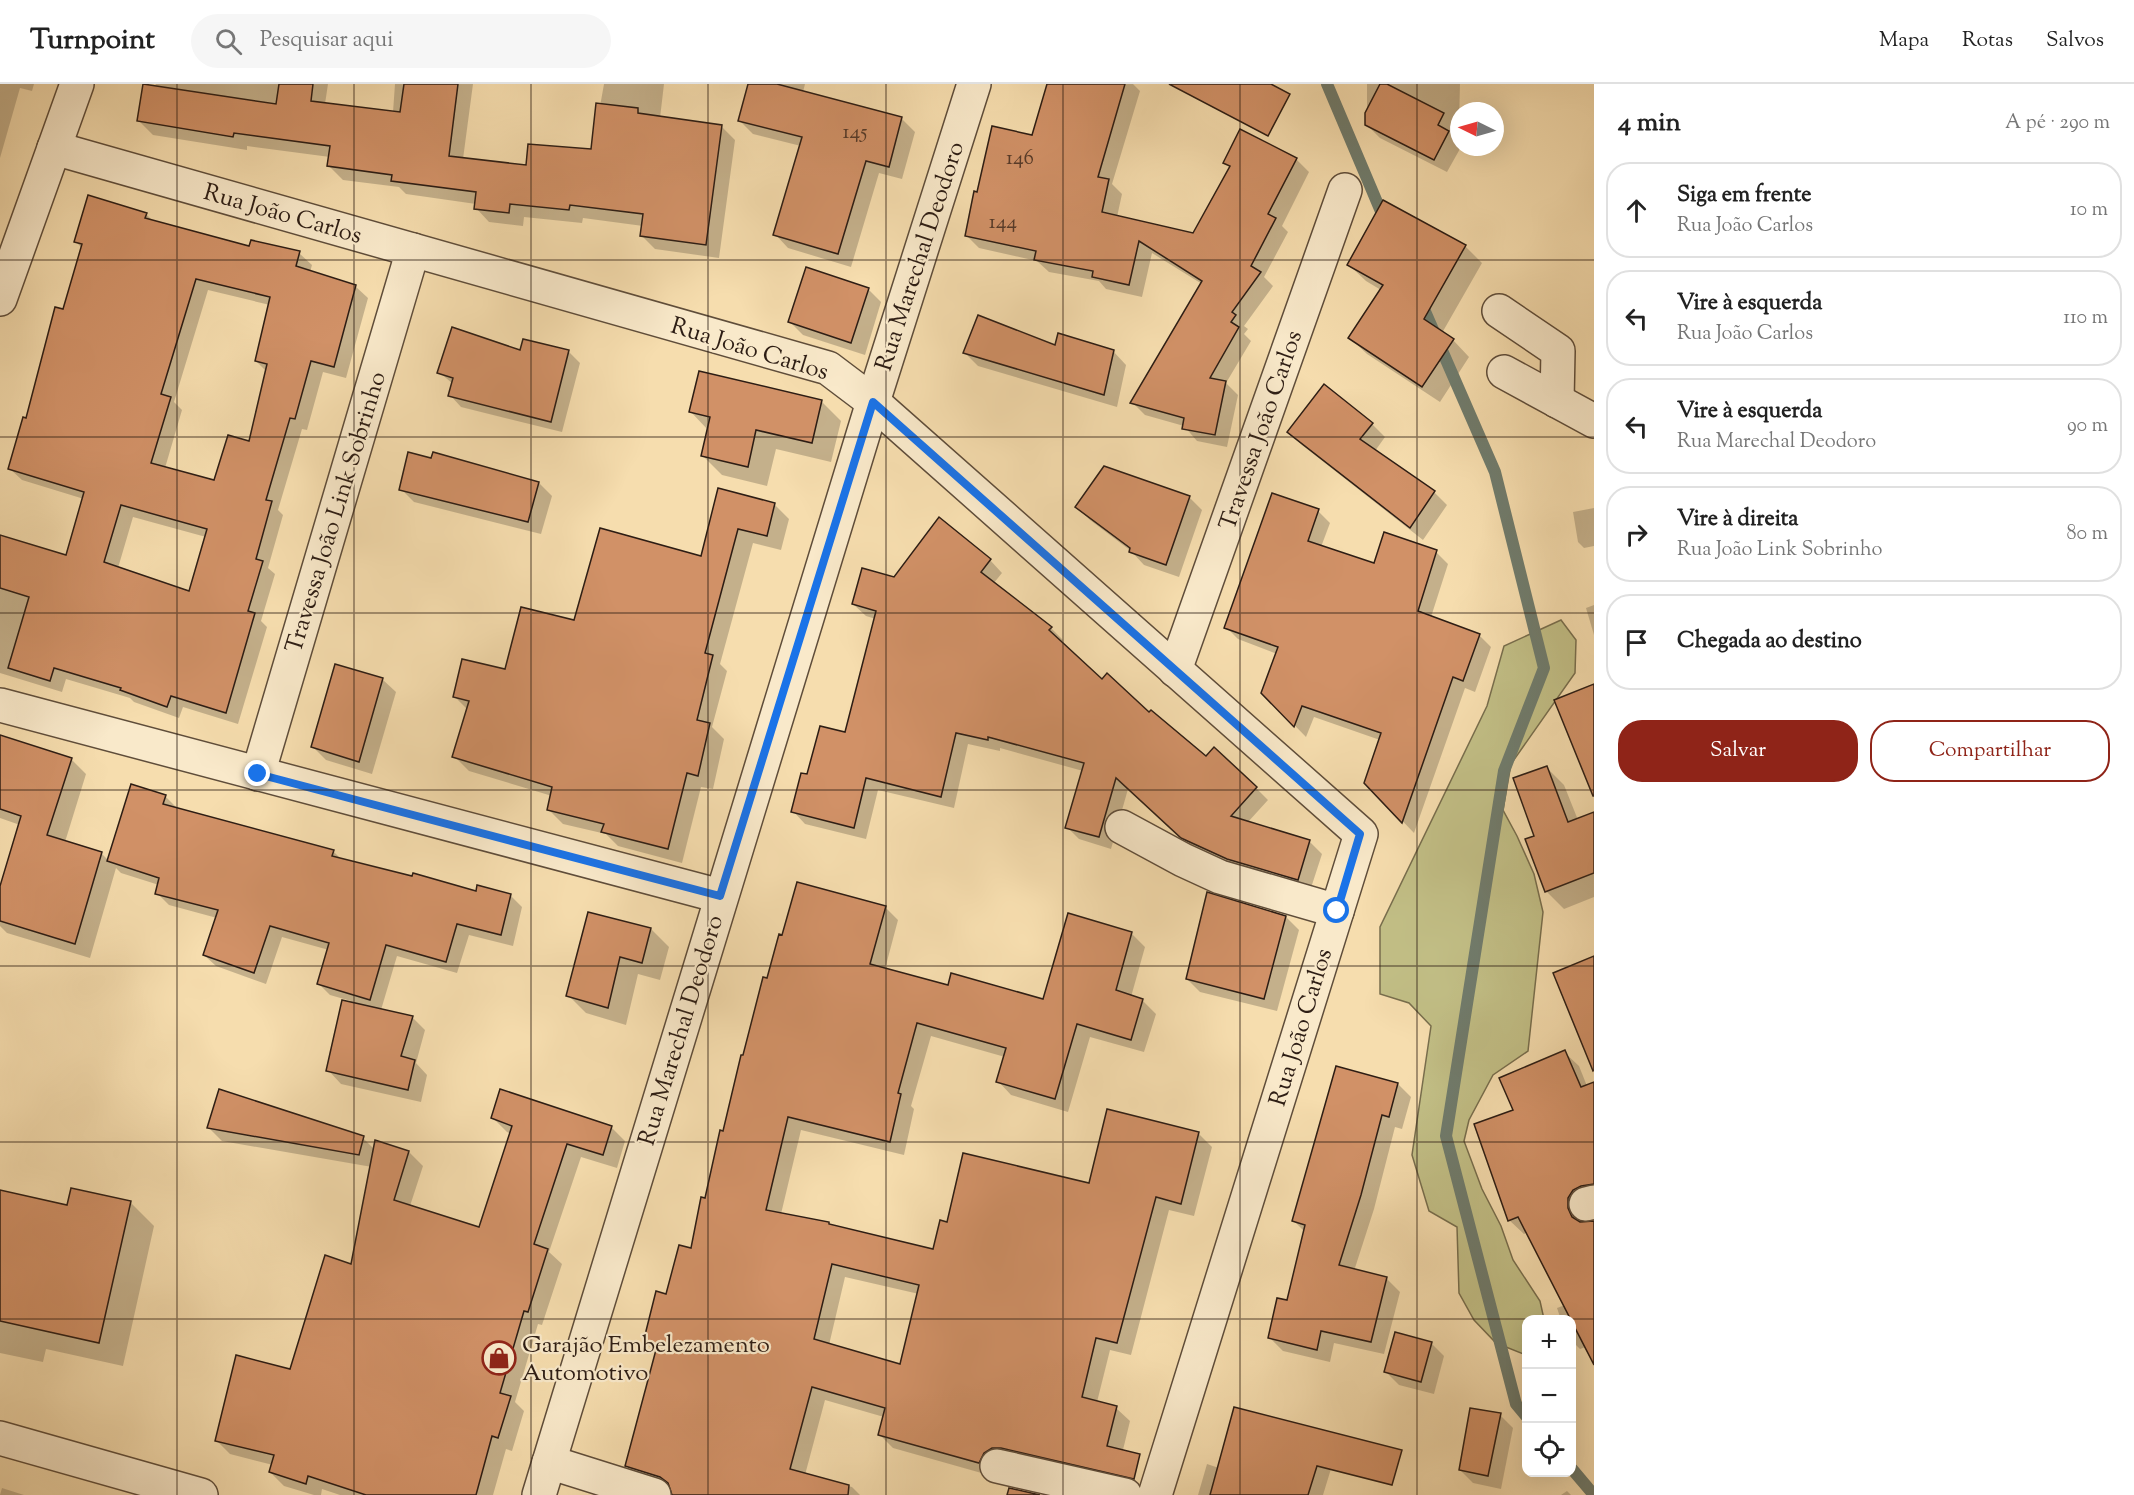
<!DOCTYPE html>
<html lang="pt">
<meta charset="utf-8">
<style>
:root{--surface:#fff;--page:#f6f6f6;--text:#222;--muted:#767676;--line:#e0e0e0;--accent:#8f2418}
body{margin:0;font-family:"Sorts Mill Goudy",serif;background:var(--page);color:var(--text)}
.controls{position:absolute;right:18px;bottom:18px;display:grid;overflow:hidden;border-radius:12px;box-shadow:0 6px 24px #0002}
.controls button{width:54px;height:54px;display:grid;place-items:center;padding:0;border:0;border-bottom:2px solid var(--line);background:var(--surface);color:var(--text);font:30px sans-serif}
.compass{position:absolute;left:1450px;top:18px;width:54px;height:54px;border-radius:50%;background:var(--surface);box-shadow:0 6px 24px #0002;rotate:275deg}
.stop{position:absolute;width:18px;height:18px;margin:-14px;border:4px solid #1a73e8;border-radius:50%;background:#fff}
.stop.end{background:#1a73e8;border-color:#fff;box-shadow:0 2px 6px #0008}
.list{margin:0;padding:0;list-style:none}
h2{display:flex;justify-content:space-between;align-items:center;height:78px;margin:0;padding:0 24px;font-size:26px}
h2 small{font-size:20px;font-weight:400;color:var(--muted)}
.list li{display:grid;grid-template-columns:39px 1fr auto;gap:18px;align-items:center;box-sizing:border-box;height:96px;margin:0 12px 12px;padding:0 12px;border:2px solid var(--line);border-radius:24px}
.list b{display:block;font-size:22px;white-space:nowrap}
.list p{margin:0;font-size:20px;white-space:nowrap;color:var(--muted)}
.list em{font-size:20px;font-style:normal;color:var(--muted)}
.actions{display:flex;gap:12px;padding:18px 24px}
.actions a{flex:1;padding:14px 0;border:2px solid var(--accent);border-radius:24px;text-align:center;font-size:21px;color:var(--accent)}
.actions .main{background:var(--accent);color:#fff}
.icon{flex:none;width:33px;height:33px;fill:none;stroke:currentColor;stroke-width:2;stroke-linecap:round;stroke-linejoin:round}
.map{position:relative;flex:none;width:1594px;height:1411px;overflow:hidden}
header{display:flex;align-items:center;gap:36px;box-sizing:border-box;height:84px;padding:0 30px;background:var(--surface);border-bottom:2px solid var(--line)}
header strong{font-size:28px}
nav{display:flex;gap:33px;margin-inline-start:auto;font-size:21px}
.search{width:420px;height:54px;background:var(--page);display:flex;align-items:center;gap:15px;box-sizing:border-box;padding:0 21px;border-radius:33px;color:var(--muted);font-size:22px}
main{display:flex}
aside{flex:1;background:var(--surface)}
.map>svg:first-child{display:block}
</style>
<header>
<strong>Turnpoint</strong>
<div class="search"><svg class="icon" aria-label="search" viewBox="0 0 24 24"><circle cx="10" cy="10" r="6"/><path d="M15 15l6 6"/></svg>Pesquisar aqui</div>
<nav><a>Mapa</a><a>Rotas</a><a>Salvos</a></nav>
</header>
<main>
<div class="map">
<svg width="1594" height="1411" viewBox="0 0 1594 1411">
<rect width="100%" height="100%" fill="#f6ddae"/>
<filter id="stains"><feTurbulence type="fractalNoise" baseFrequency=".00333" numOctaves="4"/><feColorMatrix values="0 0 0 0 .2 0 0 0 0 .09 0 0 0 0 .02 0 0 0 .5 -.17"/></filter>
<radialGradient id="worn" r=".72"><stop offset=".6" stop-color="#630" stop-opacity="0"/><stop offset="1" stop-color="#630" stop-opacity=".3"/></radialGradient>
<polygon fill="#c2bf86" stroke="#786e4d" stroke-width="1.5" points="1561,536 1576,556 1575,589 1511,680 1503,726 1517,752 1534,790 1543,828 1528,967 1493,991 1469,1036 1464,1057 1482,1105 1501,1142 1513,1176 1540,1217 1544,1235 1526,1236 1526,1271 1496,1259 1474,1236 1459,1209 1457,1143 1429,1127 1412,1071 1431,942 1409,919 1380,910 1380,843 1487,622 1504,562"/>
<g fill="#0003" fill-rule="evenodd">
<polygon points="0,0 34,0 32,7 20,4 0,74"/>
<polygon points="156,0 328,0 325,20 393,28 395,0 473,0 463,75 527,83 592,67 604,0 664,0 660,34 722,43 735,56 719,174 655,165 641,151 643,142 583,134 582,139 524,133 523,142 489,138 476,124 476,120 406,110 399,103 343,96 329,82 330,73 247,62 247,66 153,51 139,37"/>
<polygon points="749,0 805,0 803,8 902,35 915,48 902,95 879,89 851,183 788,164 775,150 801,62 753,50 740,37"/>
<polygon points="1048,0 1133,0 1140,7 1112,100 1122,110 1117,133 1194,150 1231,84 1225,78 1296,75 1309,88 1282,142 1288,148 1264,193 1273,202 1244,242 1248,245 1244,250 1251,257 1226,299 1238,311 1227,363 1197,357 1184,342 1145,331 1132,318 1202,200 1152,169 1142,213 1106,205 1099,197 1049,188 1037,177 979,164 966,151 978,110 1033,53"/>
<polygon points="1367,0 1460,0 1459,39 1452,52 1461,63 1447,88 1380,54 1367,41"/>
<path d="M146 130 153 137 250 164 299 169 312 181 310 188 355 202 368 214 346 294 323 288 307 346 302 345 278 426 283 431 268 484 275 490 261 537 267 543 238 640 183 623 179 634 134 618 130 614 66 595 62 608 0 589V452L67 472 84 415 22 396 9 384 64 227 82 164 76 158ZM208 206 270 221 256 277 267 288 250 359 215 398 165 384 182 326 174 318ZM133 433 206 453 190 509 118 484Z"/>
<polygon points="1465,162 1482,179 1442,249 1453,256 1469,273 1440,318 1367,270 1350,254 1381,206 1366,197 1349,181"/>
<polygon points="868,205 881,218 865,271 803,251 790,238"/>
<polygon points="1056,263 1113,267 1126,281 1117,323 978,282 965,269"/>
<polygon points="568,267 580,279 562,348 461,323 450,311 453,300 439,288 522,268"/>
<polygon points="1325,302 1372,340 1385,353 1375,367 1434,408 1447,421 1423,456 1302,361 1289,348"/>
<polygon points="821,317 841,337 831,378 776,365 767,402 722,391 702,371 708,346 690,327"/>
<polygon points="539,399 552,412 541,450 414,418 401,405"/>
<polygon points="719,406 774,420 789,435 781,466 753,459 720,580 727,587 712,643 724,655 713,705 701,703 682,779 618,762 606,750 563,740 549,726 552,712 469,687 454,672 468,626 455,613 506,587 576,538 702,474"/>
<polygon points="1189,413 1202,426 1179,493 1144,481 1131,467 1090,436 1077,423"/>
<polygon points="1594,424 1594,462 1584,464 1578,458 1573,428"/>
<polygon points="1318,427 1330,439 1321,463 1375,481 1436,468 1448,480 1431,533 1479,551 1491,563 1475,608 1465,604 1414,749 1366,699 1380,656 1314,633 1306,653 1263,609 1277,570 1238,555 1226,543"/>
<polygon points="990,476 1002,489 993,500 1051,544 1063,556 1061,559 1102,597 1150,630 1206,674 1256,704 1268,716 1248,738 1310,758 1322,770 1310,807 1240,787 1195,766 1128,705 1111,765 1079,755 1067,743 1083,687 1000,664 1000,667 968,660 954,724 878,706 866,755 805,740 793,727 808,692 846,650 876,535 866,532 853,520 895,494"/>
<polygon points="1594,521 1594,551 1586,524"/>
<polygon points="382,595 396,608 372,690 326,676 313,663"/>
<polygon points="0,653 71,675 86,690 65,758 101,769 109,777 165,712 177,724 333,767 342,776 477,808 510,811 522,823 513,862 469,851 457,889 397,872 381,926 412,933 425,946 416,979 427,991 421,1018 341,1000 328,986 351,917 330,911 318,899 329,866 282,853 266,900 216,882 204,871 217,834 169,821 157,809 159,801 121,789 116,784 90,874 7,849 0,842 0,807 20,741 0,734"/>
<polygon points="1546,683 1564,701 1578,736 1594,730 1594,813 1564,825 1546,807"/>
<path d="M885 823 898 836 885 885 949 903 1044 917 1131 849 1145 863 1131 913 1142 916 1156 930 1144 968 1090 953 1068 1028 1011 1011 998 997 1005 973 931 952 911 1022 914 1025 904 1071 801 1046 781 1130 829 1139 832 1143 934 1166 948 1140 1090 1101 1109 1027 1199 1050 1212 1063 1194 1132 1169 1126 1131 1271 1110 1266 1097 1318 1116 1324 1130 1337 1122 1370 1132 1380 1126 1402 992 1392 893 1364 880 1351 884 1333 825 1316 805 1391 852 1403 860 1411H674L673 1406 640 1395 627 1382 657 1270 645 1258 692 1166 744 973 768 896ZM845 1193 919 1210 901 1282 829 1261Z"/>
<polygon points="1286,833 1299,846 1277,927 1200,908 1187,895"/>
<polygon points="651,845 669,863 660,896 638,890 626,941 586,929 568,911"/>
<polygon points="1564,968 1579,982 1587,1002 1594,1000 1594,1116 1582,1129 1581,1139 1594,1138 1594,1260 1580,1265 1572,1257 1572,1236 1561,1236 1557,1224 1565,1221 1528,1148 1524,1150 1509,1136 1515,1027"/>
<polygon points="1398,1000 1411,1013 1402,1045 1395,1043 1374,1125 1354,1187 1387,1195 1400,1208 1384,1270 1334,1259 1330,1278 1283,1267 1270,1254 1288,1218 1305,1148 1293,1136"/>
<polygon points="493,1034 611,1043 625,1057 617,1084 581,1073 549,1168 562,1180 542,1241 538,1240 515,1318 524,1327 512,1367 506,1365 493,1411 340,1411 322,1405 321,1411 314,1411 284,1402 270,1388 273,1381 230,1370 216,1356 291,1286 353,1182 372,1083 222,1057 209,1044 363,1054 375,1066 409,1068 423,1082 410,1122 480,1145 511,1050 507,1048"/>
<polygon points="0,1108 68,1123 130,1118 154,1142 123,1282 46,1265 43,1278 0,1269"/>
<polygon points="1431,1259 1444,1272 1434,1310 1399,1301 1386,1288"/>
<polygon points="1500,1331 1513,1344 1501,1405 1473,1399 1460,1386"/>
<polygon points="1338,1362 1323,1411 1198,1411 1207,1380 1219,1384"/>
<polygon points="2,1404 24,1411 0,1411"/>
<polygon points="1567,1407 1571,1411 1561,1411"/>
</g>
<g fill="none" stroke-linecap="round" stroke-linejoin="round">
<g stroke="#707c6d" stroke-width="12">
<polyline points="1327,0 1385,137"/>
<polyline points="1420,216 1495,388 1544,584 1504,687 1446,1052 1516,1320 1526,1332"/>
<polyline points="1572,1385 1594,1411"/>
</g>
</g>
<g fill="#d19167" stroke="#2d1d14" stroke-width="1.5" fill-rule="evenodd">
<polygon points="143,0 276,20 279,0 313,0 311,17 400,28 404,0 458,0 449,72 526,81 528,60 591,65 596,19 638,24 638,29 722,41 706,161 640,152 643,130 570,121 569,126 510,120 509,129 474,125 476,108 391,97 392,91 327,82 330,62 234,49 233,53 137,37"/>
<polygon points="748,0 777,0 902,33 889,83 866,77 838,170 773,151 802,53 738,37"/>
<polygon points="1047,0 1125,0 1098,93 1109,95 1102,128 1193,149 1230,82 1223,79 1240,45 1297,74 1268,130 1276,134 1251,182 1261,188 1232,228 1236,231 1231,238 1239,243 1210,294 1226,297 1215,351 1182,345 1184,334 1130,319 1202,197 1139,157 1129,201 1092,193 1093,187 1034,176 1036,167 965,152 974,107 977,108 992,42 1032,51"/>
<polygon points="1169,0 1271,0 1290,10 1268,52"/>
<polygon points="1380,0 1387,0 1444,29 1438,41 1449,47 1434,76 1365,41 1365,29"/>
<path d="M88 111 147 129 145 134 249 162 251 156 300 167 296 182 356 201 334 283 311 277 295 335 290 334 266 416 272 417 256 475 263 477 248 527 255 529 226 629 171 612 167 623 120 606 121 604 54 584 50 597 8 584 29 513 0 504V451L66 471 84 408 8 385 23 333 26 334 55 223 63 225 82 160 74 158ZM196 195 270 213 255 277 267 280 249 357 228 351 214 396 151 379 171 313 161 310ZM121 421 207 445 189 507 104 478Z"/>
<polygon points="1383,116 1466,161 1424,235 1454,255 1422,303 1348,254 1383,201 1347,181"/>
<polygon points="806,183 869,204 851,259 788,238"/>
<polygon points="978,231 1055,261 1058,249 1114,266 1104,311 963,269"/>
<polygon points="452,243 520,266 523,255 569,266 551,338 448,312 453,294 437,289"/>
<polygon points="699,287 822,316 812,359 756,346 748,383 701,372 710,333 689,328"/>
<polygon points="1324,300 1373,339 1360,355 1435,407 1410,444 1287,348"/>
<polygon points="408,368 431,374 433,368 539,398 528,438 399,406"/>
<polygon points="1104,382 1190,412 1166,481 1129,468 1130,464 1075,423"/>
<polygon points="718,404 775,419 767,452 738,445 705,569 713,571 697,636 710,639 698,692 687,689 668,765 601,748 604,740 547,726 552,703 452,673 469,617 453,613 462,575 505,585 521,523 574,536 600,444 701,472"/>
<polygon points="1272,409 1319,425 1308,457 1374,479 1384,448 1437,466 1418,527 1480,550 1463,597 1453,593 1402,739 1364,699 1381,649 1302,622 1294,643 1261,609 1278,563 1224,544"/>
<polygon points="939,433 991,475 981,488 1052,543 1049,546 1102,595 1107,589 1149,628 1151,626 1206,672 1214,663 1257,703 1231,732 1310,756 1298,796 1227,775 1181,754 1116,694 1099,753 1065,744 1084,679 988,653 988,656 956,649 941,713 866,694 854,744 791,728 801,689 807,690 820,642 845,648 876,527 852,520 862,484 894,493"/>
<polygon points="335,580 383,594 359,678 311,663"/>
<polygon points="1594,600 1594,712 1593,712 1554,616"/>
<polygon points="0,651 72,674 47,751 102,768 75,860 0,837 0,802 21,732 0,725"/>
<polygon points="1547,682 1568,738 1594,728 1594,789 1545,808 1525,755 1534,752 1513,694"/>
<polygon points="131,700 166,711 163,720 334,766 332,772 412,792 413,789 476,807 477,801 511,810 501,851 457,840 446,878 386,861 370,916 317,900 329,859 270,842 254,889 203,871 218,826 155,810 159,794 107,777"/>
<path d="M797 798 886 822 870 880 948 901 951 889 1043 915 1068 829 1132 848 1116 906 1143 915 1131 956 1077 940 1055 1015 996 998 1006 964 917 939 898 1009 901 1010 890 1058 788 1033 766 1126 829 1138V1140L933 1165 940 1136 947 1138 963 1069 1089 1099 1107 1025 1199 1048 1181 1120 1156 1113 1117 1259 1096 1254 1082 1313 1117 1322 1107 1362 1140 1370 1134 1395 1001 1364H992L984 1369 979 1379 878 1351 885 1324 812 1303 790 1385 849 1401 848 1411H672L668 1399 660 1393 625 1382 657 1262 643 1259 656 1207 666 1210 679 1161 691 1164 701 1113 705 1114 720 1046 723 1047 741 971H743L763 893 767 894 779 850 782 851ZM832 1180 919 1201 900 1280 814 1255Z"/>
<polygon points="1207,808 1286,832 1264,915 1186,895"/>
<polygon points="588,828 651,844 642,879 620,873 608,924 566,912"/>
<polygon points="1594,872 1594,986 1593,987 1553,889"/>
<polygon points="342,916 413,932 401,972 415,976 408,1006 326,987"/>
<polygon points="1565,966 1581,1003 1594,998 1594,1100 1581,1102 1573,1106 1568,1114 1568,1124 1572,1133 1580,1138 1594,1137 1594,1281 1518,1133 1508,1137 1474,1040 1513,1026 1499,994"/>
<polygon points="1336,982 1398,999 1389,1033 1382,1031 1361,1111 1339,1181 1387,1193 1371,1258 1321,1247 1317,1266 1268,1254 1277,1214 1287,1216 1305,1141 1292,1137"/>
<polygon points="219,1005 364,1052 359,1071 207,1044"/>
<polygon points="500,1005 612,1042 603,1071 567,1060 534,1160 548,1165 528,1228 524,1227 500,1309 511,1312 498,1354 492,1352 476,1411 366,1411 308,1392 306,1400 269,1388 274,1371 215,1357 236,1271 290,1285 325,1171 351,1180 375,1056 409,1067 394,1116 479,1143 512,1042 491,1034"/>
<polygon points="71,1104 131,1117 99,1259 0,1237 0,1106 67,1121"/>
<polygon points="1395,1248 1432,1258 1421,1298 1384,1288"/>
<polygon points="1234,1323 1402,1366 1392,1401 1317,1382 1308,1411 1210,1411"/>
<polygon points="1470,1324 1501,1329 1488,1392 1459,1386"/>
<polygon points="1009,1404 1040,1411 1007,1411"/>
</g>
<g fill="none" stroke-linecap="round" stroke-linejoin="round">
<defs>
<g id="minor">
<polyline points="54,64 828,284 873,318 1361,750 1155,1411"/>
<polyline points="0,215 77,0"/>
<polyline points="1499,227 1558,267 1557,317"/>
<polyline points="1504,288 1594,337"/>
<polyline points="1175,586 1345,106"/>
<polyline points="0,621 720,812"/>
<polyline points="258,690 413,166"/>
<polyline points="1122,743 1183,776 1220,793 1337,827"/>
<polyline points="1586,1120 1594,1118"/>
<polyline points="0,1354 201,1411"/>
<polyline points="549,1378 654,1411"/>
<polyline points="997,1382 1125,1411"/>
<polyline points="539,1411 873,318 974,0"/>
</g>
</defs>
<use href="#minor" stroke="#5f4d3a" stroke-width="36"/>
<use href="#minor" stroke="#f9e9ca" stroke-width="33"/>
</g>
<g fill="none" stroke-linecap="round" stroke-linejoin="round">
<polyline stroke="#1a73e8" stroke-width="8" points="258,690 720,812 873,318 1360,750 1337,827"/>
</g>
<path fill="none" stroke="#2d1d14" stroke-width="1.5" stroke-opacity="0.55" d="M177 0V1411M354 0V1411M531 0V1411M708 0V1411M886 0V1411M1063 0V1411M1240 0V1411M1417 0V1411M0 176H1594M0 353H1594M0 529H1594M0 706H1594M0 882H1594M0 1058H1594M0 1235H1594"/>
<defs>
<symbol id="shop-ring" viewBox="-11 -11 22 22"><circle r="9.5" fill="#f9e9ca" stroke="#8f2418" stroke-width="1.5"/><path d="M-5-2.5h2.3a2.7 3.5 0 0 1 5.4 0H5L5.5 6h-11ZM-1.5-2.5h3a1.5 2.3 0 0 0-3 0Z" fill="#8f2418"/></symbol>
</defs>
<g fill-rule="evenodd">
<use href="#shop-ring" x="480" y="1255" width="38" height="38"/>
</g>
<g text-anchor="middle" stroke-width="4.5" stroke-linejoin="round" paint-order="stroke">
<g font-size="21" fill="#563a29">
<text x="855" y="54">145</text>
<text x="1020" y="80">146</text>
<text x="1003" y="144">144</text>
</g>
<g font-size="24" fill="#2d1d14" stroke="#f9e9ca">
<text transform="translate(283 129) rotate(16)" y="8">Rua João Carlos</text>
<text transform="translate(919 172) rotate(-72)" y="8">Rua Marechal Deodoro</text>
<text transform="translate(750 264) rotate(17)" y="8">Rua João Carlos</text>
<text transform="translate(1260 346) rotate(-71)" y="8">Travessa João Carlos</text>
<text transform="translate(335 428) rotate(-73)" y="8">Travessa João Link Sobrinho</text>
<text transform="translate(1300 943) rotate(-73)" y="8">Rua João Carlos</text>
<text transform="translate(680 946) rotate(-73)" y="8">Rua Marechal Deodoro</text>
</g>
<g font-size="24" fill="#2d1d14" stroke="#f9e9ca" text-anchor="start">
<text x="522" y="1268">Garajão Embelezamento<tspan x="522" dy="28">Automotivo</tspan></text>
</g>
</g>
<rect width="100%" height="100%" filter="url(#stains)"/>
<rect width="100%" height="100%" fill="url(#worn)"/>
</svg>
<div class="controls">
<button>+</button>
<button>−</button>
<button><svg class="icon" aria-label="locate" viewBox="0 0 24 24"><circle cx="12" cy="12" r="6"/><path d="M12 2v4M12 18v4M2 12h4M18 12h4"/></svg></button>
</div>
<svg class="compass" viewBox="-18 -18 36 36"><path d="M0-13l5 13h-10z" fill="#e53935"/><path d="M0 13l5-13h-10z" fill="#767676"/></svg>
<div class="stop" style="left:1337px;top:827px"></div>
<div class="stop end" style="left:258px;top:690px"></div>
</div>
<aside>
<h2>4 min<small>A pé · 290 m</small></h2>
<ul class="list">
<li><svg class="icon" aria-label="ahead" viewBox="0 0 24 24"><path d="M12 20V5M6 11l6-6 6 6"/></svg><div><b>Siga em frente</b><p>Rua João Carlos</p></div><em>10 m</em></li>
<li><svg class="icon" aria-label="left" viewBox="0 0 24 24"><path d="M17 20v-9H6M10 6l-5 5 5 5"/></svg><div><b>Vire à esquerda</b><p>Rua João Carlos</p></div><em>110 m</em></li>
<li><svg class="icon" aria-label="left" viewBox="0 0 24 24"><path d="M17 20v-9H6M10 6l-5 5 5 5"/></svg><div><b>Vire à esquerda</b><p>Rua Marechal Deodoro</p></div><em>90 m</em></li>
<li><svg class="icon" aria-label="right" viewBox="0 0 24 24"><path d="M7 20v-9h11M14 6l5 5-5 5"/></svg><div><b>Vire à direita</b><p>Rua João Link Sobrinho</p></div><em>80 m</em></li>
<li><svg class="icon" aria-label="arrive" viewBox="0 0 24 24"><path d="M6 21V4h12l-3 4 3 4H6"/></svg><div><b>Chegada ao destino</b></div></li>
</ul>
<div class="actions"><a class="main">Salvar</a><a>Compartilhar</a></div>
</aside>
</main>
